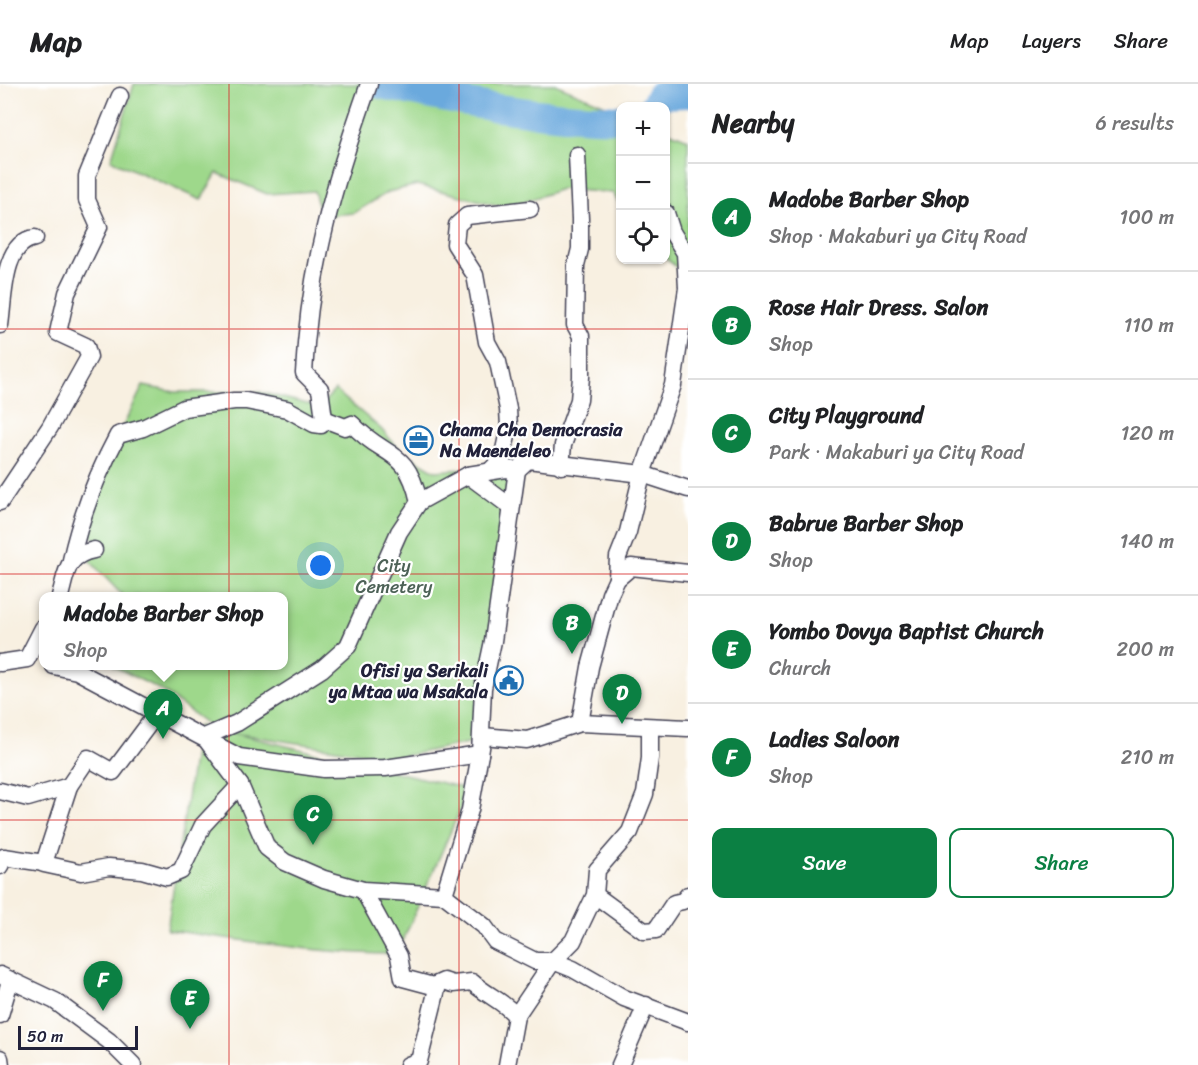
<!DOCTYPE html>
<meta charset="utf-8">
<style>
:root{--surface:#fff;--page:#f6f6f6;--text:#202124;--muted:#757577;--line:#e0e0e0;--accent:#0b8043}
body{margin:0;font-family:Sriracha,sans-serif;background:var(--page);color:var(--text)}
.controls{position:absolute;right:18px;top:18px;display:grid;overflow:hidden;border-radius:12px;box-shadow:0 2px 4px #0004}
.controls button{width:54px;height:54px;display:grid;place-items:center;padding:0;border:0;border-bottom:2px solid var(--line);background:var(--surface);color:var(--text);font:30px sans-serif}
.scale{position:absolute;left:18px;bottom:15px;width:120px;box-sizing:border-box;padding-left:6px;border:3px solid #22223b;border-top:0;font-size:16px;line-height:21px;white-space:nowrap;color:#22223b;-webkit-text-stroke:4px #fff;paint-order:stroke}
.you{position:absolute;left:321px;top:482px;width:21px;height:21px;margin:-15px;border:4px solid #fff;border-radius:50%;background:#1a73e8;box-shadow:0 0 0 9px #1a73e833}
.badge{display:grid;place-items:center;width:39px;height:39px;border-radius:50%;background:var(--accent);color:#fff;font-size:20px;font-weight:700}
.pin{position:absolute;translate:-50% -50px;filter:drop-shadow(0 2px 3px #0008)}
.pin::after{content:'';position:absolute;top:32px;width:21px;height:18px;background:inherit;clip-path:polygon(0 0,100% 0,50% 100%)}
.popup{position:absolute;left:39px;top:508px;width:249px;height:78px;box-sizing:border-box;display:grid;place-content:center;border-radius:12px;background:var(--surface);filter:drop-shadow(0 2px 4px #0005);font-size:20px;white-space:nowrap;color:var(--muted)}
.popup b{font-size:22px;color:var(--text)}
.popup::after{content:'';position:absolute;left:50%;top:100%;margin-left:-12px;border:12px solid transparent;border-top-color:var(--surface)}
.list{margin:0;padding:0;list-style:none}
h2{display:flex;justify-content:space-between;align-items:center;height:78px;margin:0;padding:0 24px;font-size:26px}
h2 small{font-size:20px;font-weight:400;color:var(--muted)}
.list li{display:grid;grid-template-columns:39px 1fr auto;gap:18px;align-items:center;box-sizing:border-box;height:108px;padding:0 24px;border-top:2px solid var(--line)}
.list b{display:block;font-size:22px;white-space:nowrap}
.list p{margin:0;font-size:20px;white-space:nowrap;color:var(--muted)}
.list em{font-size:20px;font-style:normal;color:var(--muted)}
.actions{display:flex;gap:12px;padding:18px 24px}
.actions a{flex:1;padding:14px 0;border:2px solid var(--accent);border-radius:12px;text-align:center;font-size:21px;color:var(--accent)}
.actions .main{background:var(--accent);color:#fff}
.icon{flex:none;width:33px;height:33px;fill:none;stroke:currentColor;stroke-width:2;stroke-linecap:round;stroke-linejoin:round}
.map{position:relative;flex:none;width:688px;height:981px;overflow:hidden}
header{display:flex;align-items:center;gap:36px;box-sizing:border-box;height:84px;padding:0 30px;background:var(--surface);border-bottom:2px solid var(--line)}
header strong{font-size:28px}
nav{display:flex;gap:33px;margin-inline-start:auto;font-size:21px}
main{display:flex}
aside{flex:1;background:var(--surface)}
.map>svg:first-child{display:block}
</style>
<header>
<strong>Map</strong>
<nav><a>Map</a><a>Layers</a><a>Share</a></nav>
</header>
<main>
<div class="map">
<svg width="688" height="981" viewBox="0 0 688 981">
<rect width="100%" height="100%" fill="#fff"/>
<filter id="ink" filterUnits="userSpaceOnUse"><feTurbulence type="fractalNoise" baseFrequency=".0167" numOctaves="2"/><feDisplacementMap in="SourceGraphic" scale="12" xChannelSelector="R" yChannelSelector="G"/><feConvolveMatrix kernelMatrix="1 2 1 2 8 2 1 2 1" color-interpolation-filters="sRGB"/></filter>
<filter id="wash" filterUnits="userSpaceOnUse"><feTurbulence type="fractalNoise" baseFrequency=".008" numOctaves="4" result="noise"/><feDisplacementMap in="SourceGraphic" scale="24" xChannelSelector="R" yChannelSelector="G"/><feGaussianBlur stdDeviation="1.35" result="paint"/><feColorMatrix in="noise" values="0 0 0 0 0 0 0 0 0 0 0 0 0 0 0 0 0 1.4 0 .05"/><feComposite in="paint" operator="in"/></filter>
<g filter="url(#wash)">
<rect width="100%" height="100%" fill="#f8f0e1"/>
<g fill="#9ed88b" stroke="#607d63" stroke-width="1.5">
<polygon points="134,0 555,0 620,27 620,121 613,109 561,105 518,120 501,122 417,101 388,108 354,129 321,132 314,107 267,110 217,89 201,116 111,76"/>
<polygon points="666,46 688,55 688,194 666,174"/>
<path d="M143 302 175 308H260L319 323 335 306 381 345 401 367 435 387 524 381 474 652 468 659 394 674 232 649 464 704 461 724 397 870C320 870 243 856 167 846L198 642 215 646 161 606 113 582H283V512H123L88 475 96 455 84 450 108 372Z"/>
</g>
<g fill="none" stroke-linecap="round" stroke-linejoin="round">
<g stroke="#6ba9dd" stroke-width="28">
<path d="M377 0C460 19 535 33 620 35"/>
<polyline points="653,22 660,11 688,10"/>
</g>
</g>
</g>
<g filter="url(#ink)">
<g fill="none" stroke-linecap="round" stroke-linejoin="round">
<defs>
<g id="minor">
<path d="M0 241C4 216 2 158 35 154"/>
<path d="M324 335 345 343 352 340C384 375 407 362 419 418"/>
<polyline points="561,382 563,361 579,316 581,293 581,252 575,241 576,181 580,165 580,135 577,71"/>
<polyline points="490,387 502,375 509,343 508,325 498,278 487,258 475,191 455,160 457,141 467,132 530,125"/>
<polyline points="468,391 511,423"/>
<polyline points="0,418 50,343 89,273 86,262 58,249 59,244 67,209 99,143 87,116 87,92 120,12"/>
<path d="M71 476C81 432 97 390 118 351L143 344 184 324 234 317H246L287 325 314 340 321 341 324 335 320 305 304 289C309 183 334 99 369 0"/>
<polyline points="617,495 618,473 628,448 642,390 673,301 687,204 685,169 672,148 666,129"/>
<path d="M60 512C67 488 65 472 94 466"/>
<polyline points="0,579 27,575 43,544"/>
<polyline points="54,582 77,587 239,673 324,685 385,684 480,670 483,652 527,656 580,639 688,644"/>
<polyline points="580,639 590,583 610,510 617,495 631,483 688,489"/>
<polyline points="204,653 237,639 322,585 348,562 399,448 419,418 468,391 506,385 517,386 528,376 642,390 688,405"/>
<polyline points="208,658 240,701 267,764 285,778 324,795 363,806 444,811 484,842 495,857 535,877 553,877 573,885 624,914 688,938"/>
<polyline points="0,707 28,714 69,702 88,674 113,688 158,628"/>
<polyline points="44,780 81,788 109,783 142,786 167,793 181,787 203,741 240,701"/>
<polyline points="0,782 4,773 44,779 69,702"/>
<path d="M363 806 399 872 403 894 433 902 444 897 453 900 472 898C486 911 505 918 516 932"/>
<polyline points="444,811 470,726 480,670 483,604 493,557 517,386"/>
<polyline points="595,811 644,847 656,846 674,819 683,817 688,811"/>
<polyline points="0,891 55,917 109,957 133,981"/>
<polyline points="0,931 10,897"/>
<polyline points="0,974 1,981"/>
<polyline points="408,981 419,977 438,901"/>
<polyline points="507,981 516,932 553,877 573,857 595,811 597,786 630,748 645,710 650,674 650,643"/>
<polyline points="620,981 646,921"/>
</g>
</defs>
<use href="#minor" stroke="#424154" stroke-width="19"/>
<use href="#minor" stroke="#fff" stroke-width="16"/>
</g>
</g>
<path fill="none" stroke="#d62828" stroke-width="1.5" stroke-opacity="0.55" d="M229 0V981M459 0V981M0 245H688M0 490H688M0 736H688"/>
<defs>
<symbol id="office-ring" viewBox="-11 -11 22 22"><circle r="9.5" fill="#fff" stroke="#1f6fb2" stroke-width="1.5"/><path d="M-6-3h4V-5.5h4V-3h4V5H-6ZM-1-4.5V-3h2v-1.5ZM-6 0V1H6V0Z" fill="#1f6fb2"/></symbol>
<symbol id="civic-ring" viewBox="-11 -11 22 22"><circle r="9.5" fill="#fff" stroke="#1f6fb2" stroke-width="1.5"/><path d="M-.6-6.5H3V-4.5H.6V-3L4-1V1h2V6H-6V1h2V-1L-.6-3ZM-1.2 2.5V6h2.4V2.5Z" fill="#1f6fb2"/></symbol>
</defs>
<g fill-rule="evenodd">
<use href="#office-ring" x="402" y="340" width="33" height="33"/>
<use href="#civic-ring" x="492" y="580" width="33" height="33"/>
</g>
<g text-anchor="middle" stroke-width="4.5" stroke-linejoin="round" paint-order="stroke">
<g font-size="18" font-weight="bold" fill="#22223b" stroke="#fff" text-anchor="start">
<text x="440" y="352">Chama Cha Democrasia<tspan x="440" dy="21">Na Maendeleo</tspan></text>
<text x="488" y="593" text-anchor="end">Ofisi ya Serikali<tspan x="488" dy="21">ya Mtaa wa Msakala</tspan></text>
</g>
<g font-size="18" fill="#4d6257" stroke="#fff">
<text x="394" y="488">City<tspan x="394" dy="21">Cemetery</tspan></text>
</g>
</g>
</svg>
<div class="controls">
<button>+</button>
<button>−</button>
<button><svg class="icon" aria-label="locate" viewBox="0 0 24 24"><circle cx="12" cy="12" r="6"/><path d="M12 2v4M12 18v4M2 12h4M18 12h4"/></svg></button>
</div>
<div class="scale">50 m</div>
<div class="you"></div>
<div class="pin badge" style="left:163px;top:655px">A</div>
<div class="popup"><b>Madobe Barber Shop</b>Shop</div>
<div class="pin badge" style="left:572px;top:570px">B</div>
<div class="pin badge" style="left:313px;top:761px">C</div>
<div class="pin badge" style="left:622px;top:640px">D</div>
<div class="pin badge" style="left:190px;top:945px">E</div>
<div class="pin badge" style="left:103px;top:927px">F</div>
</div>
<aside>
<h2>Nearby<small>6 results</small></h2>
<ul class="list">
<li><span class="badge">A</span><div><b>Madobe Barber Shop</b><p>Shop · Makaburi ya City Road</p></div><em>100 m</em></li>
<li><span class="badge">B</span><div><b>Rose Hair Dress. Salon</b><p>Shop</p></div><em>110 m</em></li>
<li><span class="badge">C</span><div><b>City Playground</b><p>Park · Makaburi ya City Road</p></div><em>120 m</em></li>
<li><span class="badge">D</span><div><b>Babrue Barber Shop</b><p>Shop</p></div><em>140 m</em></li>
<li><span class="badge">E</span><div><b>Yombo Dovya Baptist Church</b><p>Church</p></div><em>200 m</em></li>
<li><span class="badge">F</span><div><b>Ladies Saloon</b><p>Shop</p></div><em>210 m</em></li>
</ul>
<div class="actions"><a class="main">Save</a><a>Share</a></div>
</aside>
</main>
